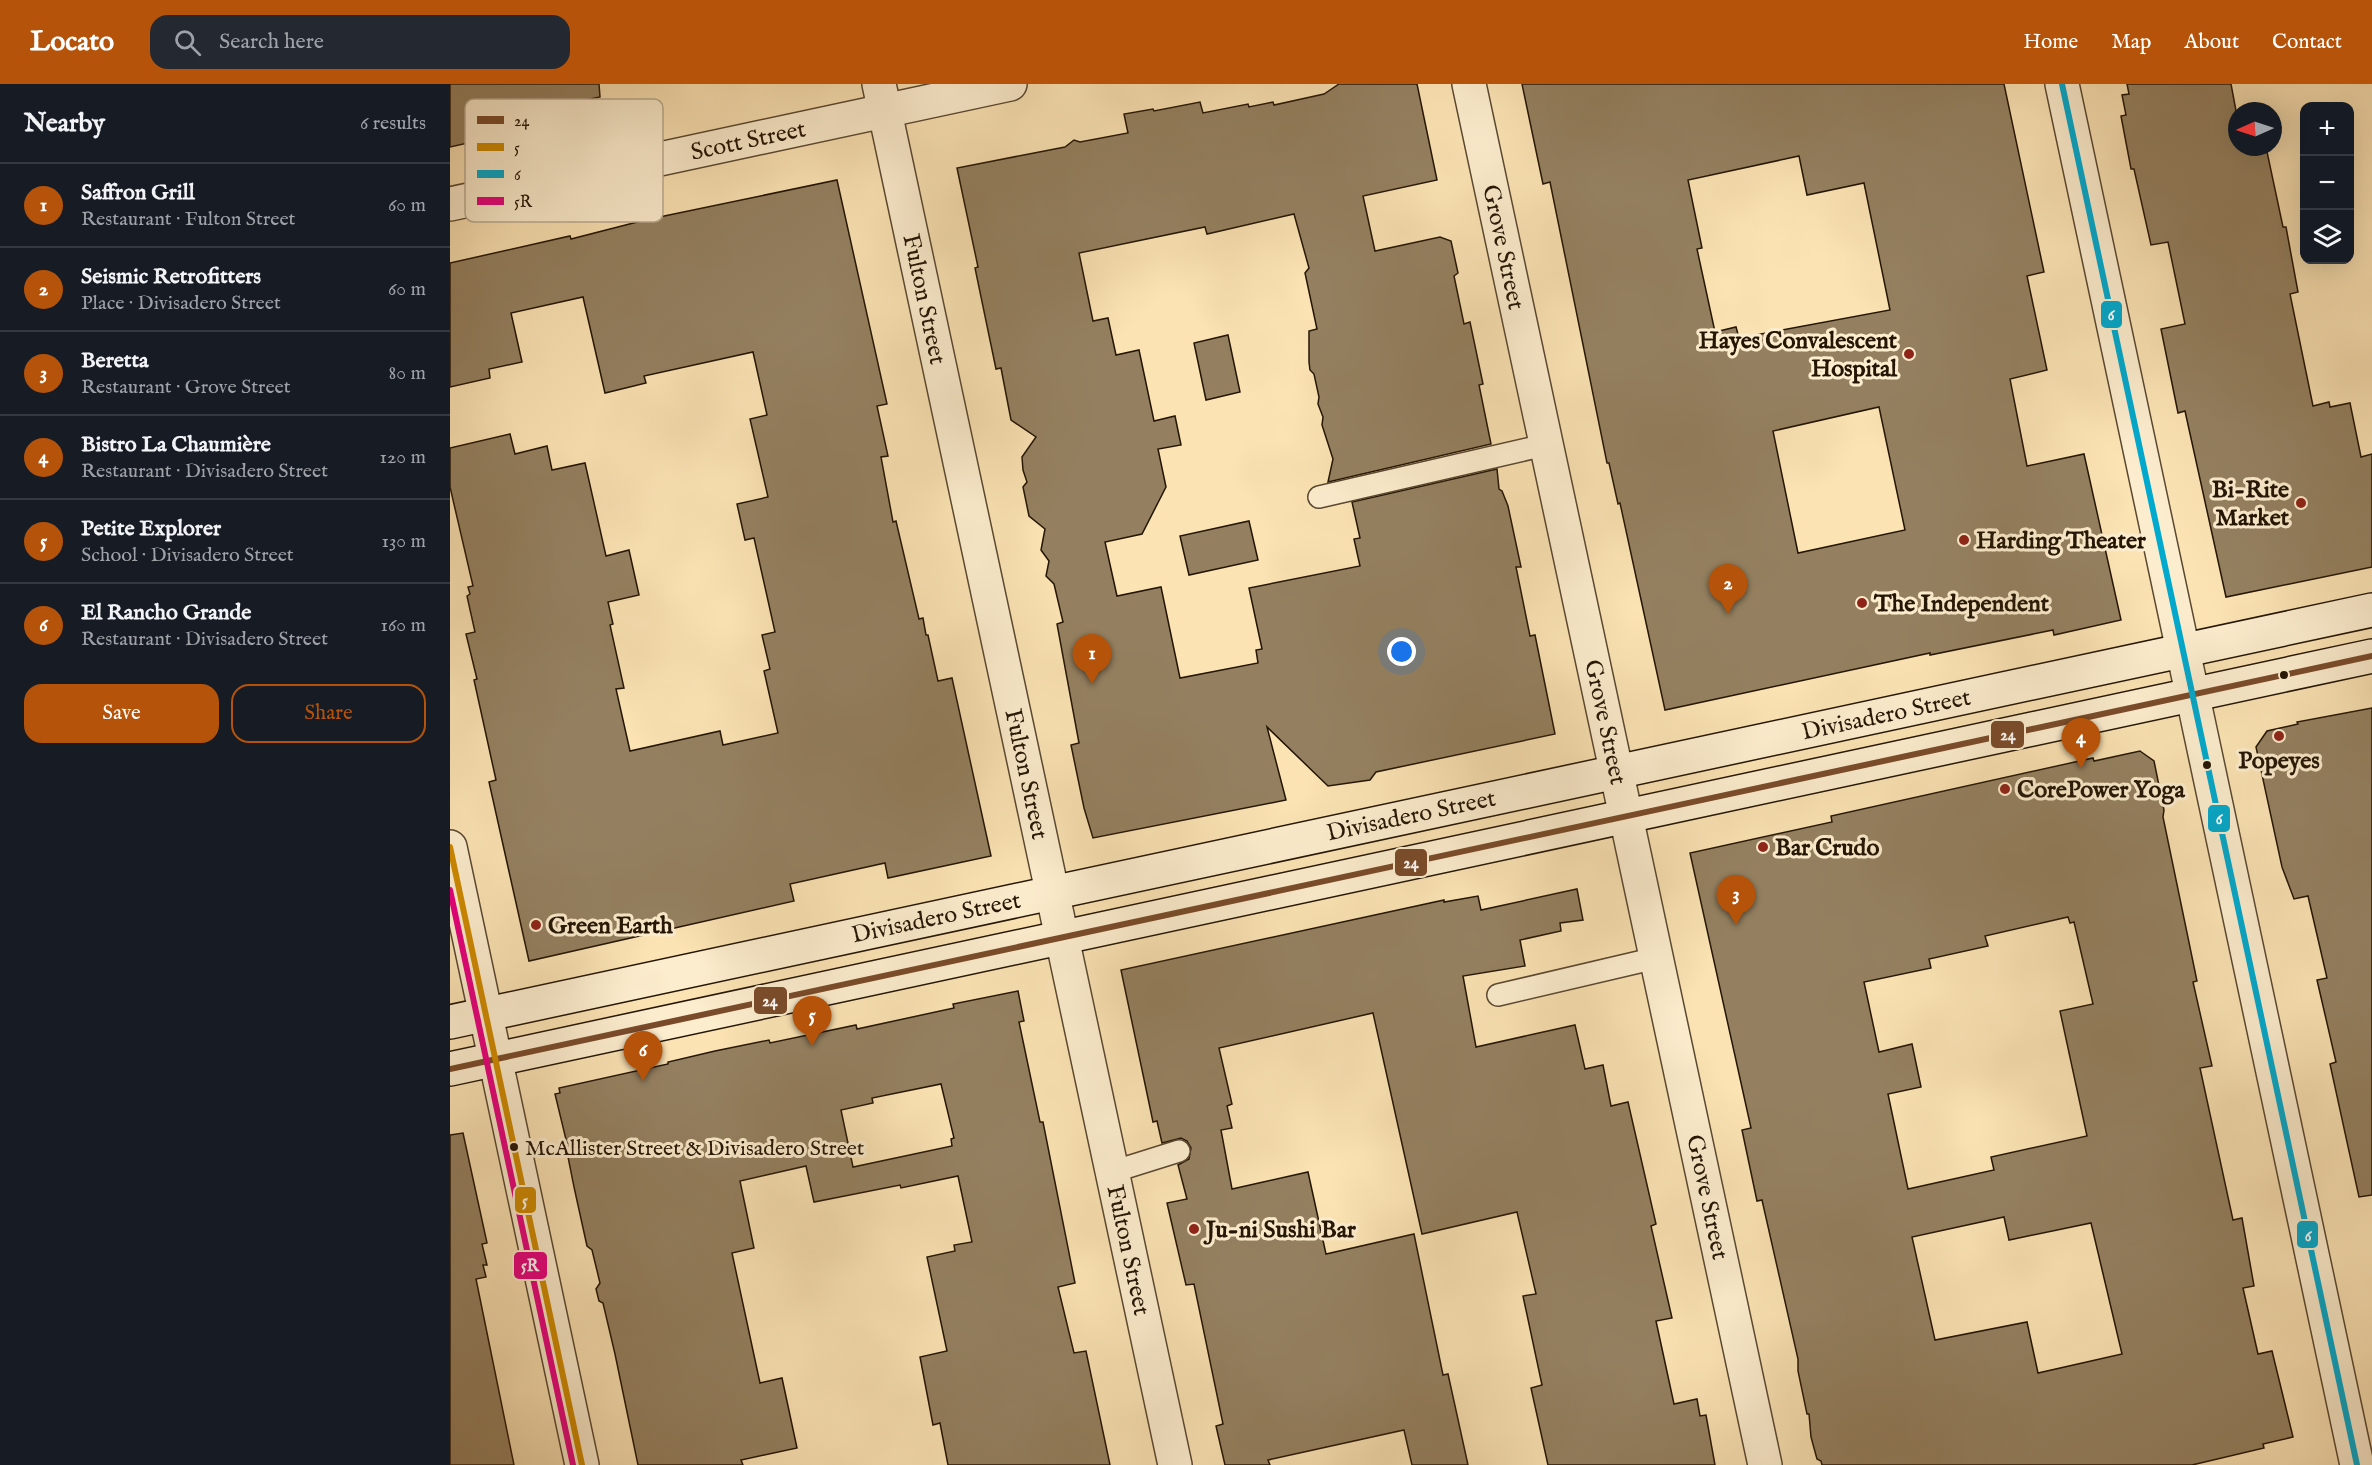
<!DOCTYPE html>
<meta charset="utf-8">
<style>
:root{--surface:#171b24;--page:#242831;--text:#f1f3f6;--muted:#9ea1a6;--line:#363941;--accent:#b45309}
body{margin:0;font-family:"IM FELL English",serif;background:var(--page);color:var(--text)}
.controls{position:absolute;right:18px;top:18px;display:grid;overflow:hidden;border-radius:12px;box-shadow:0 6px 24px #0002}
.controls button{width:54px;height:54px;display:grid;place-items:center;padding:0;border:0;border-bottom:2px solid var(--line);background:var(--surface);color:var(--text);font:30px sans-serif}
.compass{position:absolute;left:1778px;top:18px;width:54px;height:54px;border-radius:50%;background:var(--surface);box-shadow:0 6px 24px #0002;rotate:267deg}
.you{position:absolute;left:952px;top:568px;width:21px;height:21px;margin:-15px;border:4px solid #fff;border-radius:50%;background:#1a73e8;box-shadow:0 0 0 9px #1a73e833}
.badge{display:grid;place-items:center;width:39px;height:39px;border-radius:50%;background:var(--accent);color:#fff;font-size:20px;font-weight:700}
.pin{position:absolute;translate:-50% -50px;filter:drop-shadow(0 2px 3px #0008)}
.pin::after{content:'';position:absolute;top:32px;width:21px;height:18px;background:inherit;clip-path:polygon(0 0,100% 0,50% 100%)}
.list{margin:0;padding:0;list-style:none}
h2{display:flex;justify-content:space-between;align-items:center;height:78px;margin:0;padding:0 24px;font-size:26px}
h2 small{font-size:20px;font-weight:400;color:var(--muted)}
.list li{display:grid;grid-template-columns:39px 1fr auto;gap:18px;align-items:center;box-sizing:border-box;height:84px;padding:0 24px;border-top:2px solid var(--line)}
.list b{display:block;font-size:22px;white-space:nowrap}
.list p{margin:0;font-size:20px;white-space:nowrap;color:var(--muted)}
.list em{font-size:20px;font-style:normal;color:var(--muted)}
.actions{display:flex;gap:12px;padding:18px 24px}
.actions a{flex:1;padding:14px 0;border:2px solid var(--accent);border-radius:18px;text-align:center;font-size:21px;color:var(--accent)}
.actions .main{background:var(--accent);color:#fff}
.icon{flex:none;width:33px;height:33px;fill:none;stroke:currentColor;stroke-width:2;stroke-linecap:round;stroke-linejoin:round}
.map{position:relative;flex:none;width:1922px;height:1381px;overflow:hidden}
header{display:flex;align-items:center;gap:36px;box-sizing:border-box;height:84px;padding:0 30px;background:var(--accent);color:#fff}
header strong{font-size:28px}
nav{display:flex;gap:33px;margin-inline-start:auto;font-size:21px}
.search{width:420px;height:54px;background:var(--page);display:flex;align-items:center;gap:15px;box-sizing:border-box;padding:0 21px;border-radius:18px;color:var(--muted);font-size:22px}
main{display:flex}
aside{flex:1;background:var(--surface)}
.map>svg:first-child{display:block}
</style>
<header>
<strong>Locato</strong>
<div class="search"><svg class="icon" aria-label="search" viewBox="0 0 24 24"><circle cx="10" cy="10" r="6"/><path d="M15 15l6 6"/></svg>Search here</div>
<nav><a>Home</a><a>Map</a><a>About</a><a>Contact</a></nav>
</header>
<main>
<aside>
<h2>Nearby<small>6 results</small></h2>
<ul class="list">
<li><span class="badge">1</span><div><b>Saffron Grill</b><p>Restaurant · Fulton Street</p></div><em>60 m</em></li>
<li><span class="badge">2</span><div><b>Seismic Retrofitters</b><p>Place · Divisadero Street</p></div><em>60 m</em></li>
<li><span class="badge">3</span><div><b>Beretta</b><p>Restaurant · Grove Street</p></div><em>80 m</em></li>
<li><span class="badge">4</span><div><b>Bistro La Chaumière</b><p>Restaurant · Divisadero Street</p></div><em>120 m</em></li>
<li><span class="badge">5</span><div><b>Petite Explorer</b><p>School · Divisadero Street</p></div><em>130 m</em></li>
<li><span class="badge">6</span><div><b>El Rancho Grande</b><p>Restaurant · Divisadero Street</p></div><em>160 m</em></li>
</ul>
<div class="actions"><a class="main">Save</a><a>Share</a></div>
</aside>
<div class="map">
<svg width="1922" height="1381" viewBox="0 0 1922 1381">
<rect width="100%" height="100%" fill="#fbe3b4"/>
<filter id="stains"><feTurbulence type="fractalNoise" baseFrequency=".00333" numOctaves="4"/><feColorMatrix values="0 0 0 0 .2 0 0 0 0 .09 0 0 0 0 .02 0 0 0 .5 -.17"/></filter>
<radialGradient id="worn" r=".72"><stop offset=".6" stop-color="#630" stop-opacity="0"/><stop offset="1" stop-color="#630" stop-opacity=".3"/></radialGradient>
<g fill="#948060" stroke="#241505" stroke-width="1.5" fill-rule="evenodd">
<polygon points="0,0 149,0 150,13 65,31 50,60 40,54 0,63"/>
<polygon points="889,0 967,0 987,96 913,112 925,167 990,153 1001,157 1008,189 1004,192 1014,240 1020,238 1033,300 1029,301 1041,360 878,398 883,375 872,341 873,333 868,320 869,313 864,290 860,286 859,278 859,247 867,245 855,189 859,184 844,130 757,150 755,143 629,169 643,237 658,234 666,271 689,266 704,337 725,332 731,361 708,365 716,403 692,450 655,458 667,512 711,503 730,594 808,579 806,566 812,565 799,504 910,482 904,455 910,454 902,418 1047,385 1049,405 1052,407 1058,422 1071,483 1066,483 1080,552 1085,551 1105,650 926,688 920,696 878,702 817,643 836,716 643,754 634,724 621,661 629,659 607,540 613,538 604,500 596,492 599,477 591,466 595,445 579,432 573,403 577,398 573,386 572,373 586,353 561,336 551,284 546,285 525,184 528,183 507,84 615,63 624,56 630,58 678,49 674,30 703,25 704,27 750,18 753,29 798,20 799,23 823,18 824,21 874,10"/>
<path d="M1072 0H1554L1594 188 1577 192 1597 286 1560 295 1577 382 1634 370 1671 536 1604 551 1603 546 1480 571V569L1215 626 1170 419 1168 420 1159 379H1157L1100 98 1093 100ZM1349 72 1357 111 1414 99 1440 226 1289 254 1286 243 1265 248 1247 165 1252 164 1238 96ZM1429 323 1455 446 1348 469 1323 347Z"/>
<polygon points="1677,0 1781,0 1787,32 1787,63 1816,63 1833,143 1836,143 1848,208 1840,210 1863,322 1879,318 1880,323 1900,319 1911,373 1922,370 1922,483 1776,513 1735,327 1728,329 1711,245 1735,240 1718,158 1701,161 1684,85 1681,85 1671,32 1676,31 1672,11 1679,10"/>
<polygon points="387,96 437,320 427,322 438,372 431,373 443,438 446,437 469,535 473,534 476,551 478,551 488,597 502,594 541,772 438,794 435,779 340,800 344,817 79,877 39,698 46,696 24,596 27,595 16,550 25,548 17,512 20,510 18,503 23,502 0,403 0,364 60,350 65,370 97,362 102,386 135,379 156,472 179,466 189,511 158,518 163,540 160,541 174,604 166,605 180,667 270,647 273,661 328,649 314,587 320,585 312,551 325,548 304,454 295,456 287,420 318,413 300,335 317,331 303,268 194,292 196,299 155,309 133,213 61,229 72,278 39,285 40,294 0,303 0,179 120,152 121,155 195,136"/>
<polygon points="778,251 790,308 756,316 744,259"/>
<polygon points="799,437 808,476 739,491 730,452"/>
<polygon points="1922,624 1922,1111 1909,1113 1880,980 1886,978 1867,896 1877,894 1858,812 1844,815 1832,783 1806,663 1817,647 1848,640 1847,638"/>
<path d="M1690 667 1704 677 1714 726 1713 733 1747 897 1743 898 1762 982 1750 984 1783 1136 1792 1134 1804 1202 1793 1204 1808 1270 1822 1267 1843 1353 1813 1360 1814 1364 1742 1381H1372L1371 1377 1367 1375 1361 1353 1359 1330H1357L1348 1287V1275L1312 1116 1307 1117 1292 1046 1301 1044 1240 769 1382 738 1381 732 1643 674 1644 677ZM1618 833 1620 839 1624 838 1643 920 1610 927 1637 1052 1541 1073 1544 1086 1458 1105 1438 1010 1471 1003 1462 960 1429 968 1414 898 1481 884 1479 875 1538 862 1535 852ZM1554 1133 1559 1156 1641 1139 1672 1270 1588 1289 1577 1238 1485 1256 1462 1153Z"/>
<polygon points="1127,805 1133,836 1110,839 1111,847 1070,856 1075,882 1013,892 1026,963 1125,941 1135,985 1153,981 1161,1022 1178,1018 1206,1140 1201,1142 1222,1234 1206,1237 1224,1320 1247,1315 1250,1332 1256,1331 1265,1381 1098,1381 1081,1304 1092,1301 1073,1212 1086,1210 1067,1128 972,1150 923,929 769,964 782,1020 777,1022 782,1044 771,1046 782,1105 858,1088 876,1170 964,1150 993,1291 998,1290 1018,1381 962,1381 954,1346 818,1376 820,1381 775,1381 766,1342 773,1340 744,1200 736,1201 717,1119 737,1115 728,1081 739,1075 741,1064 737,1057 731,1054 712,1059 707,1037 703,1038 671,886 994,816 994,818 1028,812 1031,826"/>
<path d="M568 907 574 937 569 938 590 1038H593L625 1199 608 1203 624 1269 636 1267 660 1381H498L490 1339 483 1341 470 1273 497 1267 477 1173 505 1167 504 1161 522 1158 508 1092 451 1104 450 1101 364 1118 356 1082 290 1097 304 1164 282 1169 310 1299 332 1294 347 1364 291 1376 293 1381H188L165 1270 153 1219 149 1217 146 1205 150 1199 142 1166 137 1162 124 1103 118 1073 120 1072 105 1010 110 1009 109 1004 218 980V978L265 967 319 956 320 959 406 941 407 945 504 924 503 920ZM491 1000 504 1054 501 1055 502 1062 403 1083 391 1026 423 1019 422 1014Z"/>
<polygon points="13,1049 37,1159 32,1160 37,1181 33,1181 36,1193 26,1195 64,1381 0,1381 0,1051"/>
</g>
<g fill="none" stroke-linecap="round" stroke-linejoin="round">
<defs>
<g id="service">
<polyline points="869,413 1095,361"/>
<polyline points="1048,911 1206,874"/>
<polyline points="662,1088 729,1067"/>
</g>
<g id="minor">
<polyline points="1019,0 1315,1381"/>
<polyline points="1612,0 1907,1381"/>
<polyline points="0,120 560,0"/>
<polyline points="0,763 132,1381"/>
</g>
<polyline id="tertiary" points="429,0 725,1381"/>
<g id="secondary">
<polyline points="0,938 1922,526"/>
<polyline points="0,985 1922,572"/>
</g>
</defs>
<use href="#service" stroke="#5a4831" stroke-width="24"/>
<use href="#minor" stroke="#5a4831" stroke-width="36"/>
<use href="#tertiary" stroke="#5a4831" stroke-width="36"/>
<use href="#secondary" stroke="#241505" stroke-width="36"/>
<use href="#service" stroke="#fcedce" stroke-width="21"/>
<use href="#minor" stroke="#fcedce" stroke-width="33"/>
<use href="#tertiary" stroke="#fcedce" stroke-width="33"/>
<use href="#secondary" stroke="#fcedce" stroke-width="33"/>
<defs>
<polyline id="bus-1" points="0,985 1922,572"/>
<polyline id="bus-2" points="0,763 132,1381"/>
<polyline id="bus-3" points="1612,0 1907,1381"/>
<polyline id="bus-4" points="0,806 123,1381"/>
</defs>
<use href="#bus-1" stroke="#fcedce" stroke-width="10"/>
<use href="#bus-2" stroke="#fcedce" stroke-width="10"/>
<use href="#bus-3" stroke="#fcedce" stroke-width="10"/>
<use href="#bus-4" stroke="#fcedce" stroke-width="10"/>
<use href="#bus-1" stroke="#7a4b2a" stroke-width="6"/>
<use href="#bus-2" stroke="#cd8901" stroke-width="6"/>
<use href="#bus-3" stroke="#00a9ce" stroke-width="6"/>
<use href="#bus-4" stroke="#e5007d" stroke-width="6"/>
</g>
<g fill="#8f2418" stroke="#fcedce" stroke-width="2">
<circle cx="1459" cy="270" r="6"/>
<circle cx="1851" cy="419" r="6"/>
<circle cx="1514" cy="456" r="6"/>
<circle cx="1412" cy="519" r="6"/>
<circle cx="1829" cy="652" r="6"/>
<circle cx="1555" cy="705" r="6"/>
<circle cx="1313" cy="763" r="6"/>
<circle cx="86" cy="841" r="6"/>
<circle cx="744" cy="1145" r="6"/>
</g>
<g fill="#241505" stroke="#fcedce" stroke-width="2">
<circle cx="1834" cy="591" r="5"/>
<circle cx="1757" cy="681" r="5"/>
<circle cx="64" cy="1063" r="5"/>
</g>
<g text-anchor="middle" stroke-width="6" stroke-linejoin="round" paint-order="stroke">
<g font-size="22" fill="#241505" stroke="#fcedce" text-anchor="start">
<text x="75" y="1071">McAllister Street &amp; Divisadero Street</text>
</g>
<g font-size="24" fill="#241505" stroke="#fcedce">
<text transform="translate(298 56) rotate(-12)" y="8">Scott Street</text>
<text transform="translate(1054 163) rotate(78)" y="8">Grove Street</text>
<text transform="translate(475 215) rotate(78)" y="8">Fulton Street</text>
<text transform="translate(1436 630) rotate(-12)" y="8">Divisadero Street</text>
<text transform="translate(1156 638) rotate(78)" y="8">Grove Street</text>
<text transform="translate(577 690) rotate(78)" y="8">Fulton Street</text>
<text transform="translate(961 731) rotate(-12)" y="8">Divisadero Street</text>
<text transform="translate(486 833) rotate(-12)" y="8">Divisadero Street</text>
<text transform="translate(1258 1113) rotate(78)" y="8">Grove Street</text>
<text transform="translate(679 1166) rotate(78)" y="8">Fulton Street</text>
</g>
<g font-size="24" font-weight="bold" fill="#241505" stroke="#fcedce" text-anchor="start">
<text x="1447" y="264" text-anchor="end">Hayes Convalescent<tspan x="1447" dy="28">Hospital</tspan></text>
<text x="1839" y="413" text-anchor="end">Bi-Rite<tspan x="1839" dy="28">Market</tspan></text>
<text x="1526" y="464">Harding Theater</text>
<text x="1424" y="527">The Independent</text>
<text x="1829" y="684" text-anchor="middle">Popeyes</text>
<text x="1567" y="713">CorePower Yoga</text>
<text x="1325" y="771">Bar Crudo</text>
<text x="98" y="849">Green Earth</text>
<text x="756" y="1153">Ju-ni Sushi Bar</text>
</g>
</g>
<rect x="15" y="15" width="198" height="123" rx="9" fill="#fcedce" stroke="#bbac92" stroke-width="1.5"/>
<rect x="27" y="32" width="27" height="8" fill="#7a4b2a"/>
<rect x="27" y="59" width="27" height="8" fill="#cd8901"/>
<rect x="27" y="86" width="27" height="8" fill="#00a9ce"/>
<rect x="27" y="113" width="27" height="8" fill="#e5007d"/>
<g font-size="16" fill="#241505">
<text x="64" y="42">24</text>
<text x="64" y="69">5</text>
<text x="64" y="96">6</text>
<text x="64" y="123">5R</text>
</g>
<g stroke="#fcedce" stroke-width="2">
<rect x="1650" y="216" width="23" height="29" rx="6" fill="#00a9ce"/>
<rect x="1540" y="636" width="35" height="29" rx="6" fill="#7a4b2a"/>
<rect x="1757" y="720" width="24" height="29" rx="6" fill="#00a9ce"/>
<rect x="944" y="764" width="34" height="29" rx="6" fill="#7a4b2a"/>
<rect x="303" y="902" width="35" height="29" rx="6" fill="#7a4b2a"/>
<rect x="64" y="1102" width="23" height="28" rx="6" fill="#cd8901"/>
<rect x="1846" y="1136" width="23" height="29" rx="6" fill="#00a9ce"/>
<rect x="63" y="1167" width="35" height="29" rx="6" fill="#e5007d"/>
</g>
<g font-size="16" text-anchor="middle" font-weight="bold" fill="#fff">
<text x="1661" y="236">6</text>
<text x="1558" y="656">24</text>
<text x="1769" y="740">6</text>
<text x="961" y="784">24</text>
<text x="320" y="922">24</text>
<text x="75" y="1122">5</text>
<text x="1858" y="1157">6</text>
<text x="80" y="1187">5R</text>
</g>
<rect width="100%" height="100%" filter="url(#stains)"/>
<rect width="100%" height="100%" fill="url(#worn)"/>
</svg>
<div class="controls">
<button>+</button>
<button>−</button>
<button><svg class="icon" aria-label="layers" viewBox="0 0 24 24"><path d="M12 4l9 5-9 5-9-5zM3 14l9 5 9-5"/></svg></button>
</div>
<svg class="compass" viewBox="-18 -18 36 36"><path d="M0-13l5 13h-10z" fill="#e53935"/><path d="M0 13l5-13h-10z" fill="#9ea1a6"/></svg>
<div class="you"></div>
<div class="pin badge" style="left:642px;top:600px">1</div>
<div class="pin badge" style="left:1278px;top:530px">2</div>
<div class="pin badge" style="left:1286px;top:841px">3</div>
<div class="pin badge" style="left:1631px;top:684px">4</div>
<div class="pin badge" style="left:362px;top:962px">5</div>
<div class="pin badge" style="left:193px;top:997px">6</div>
</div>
</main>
